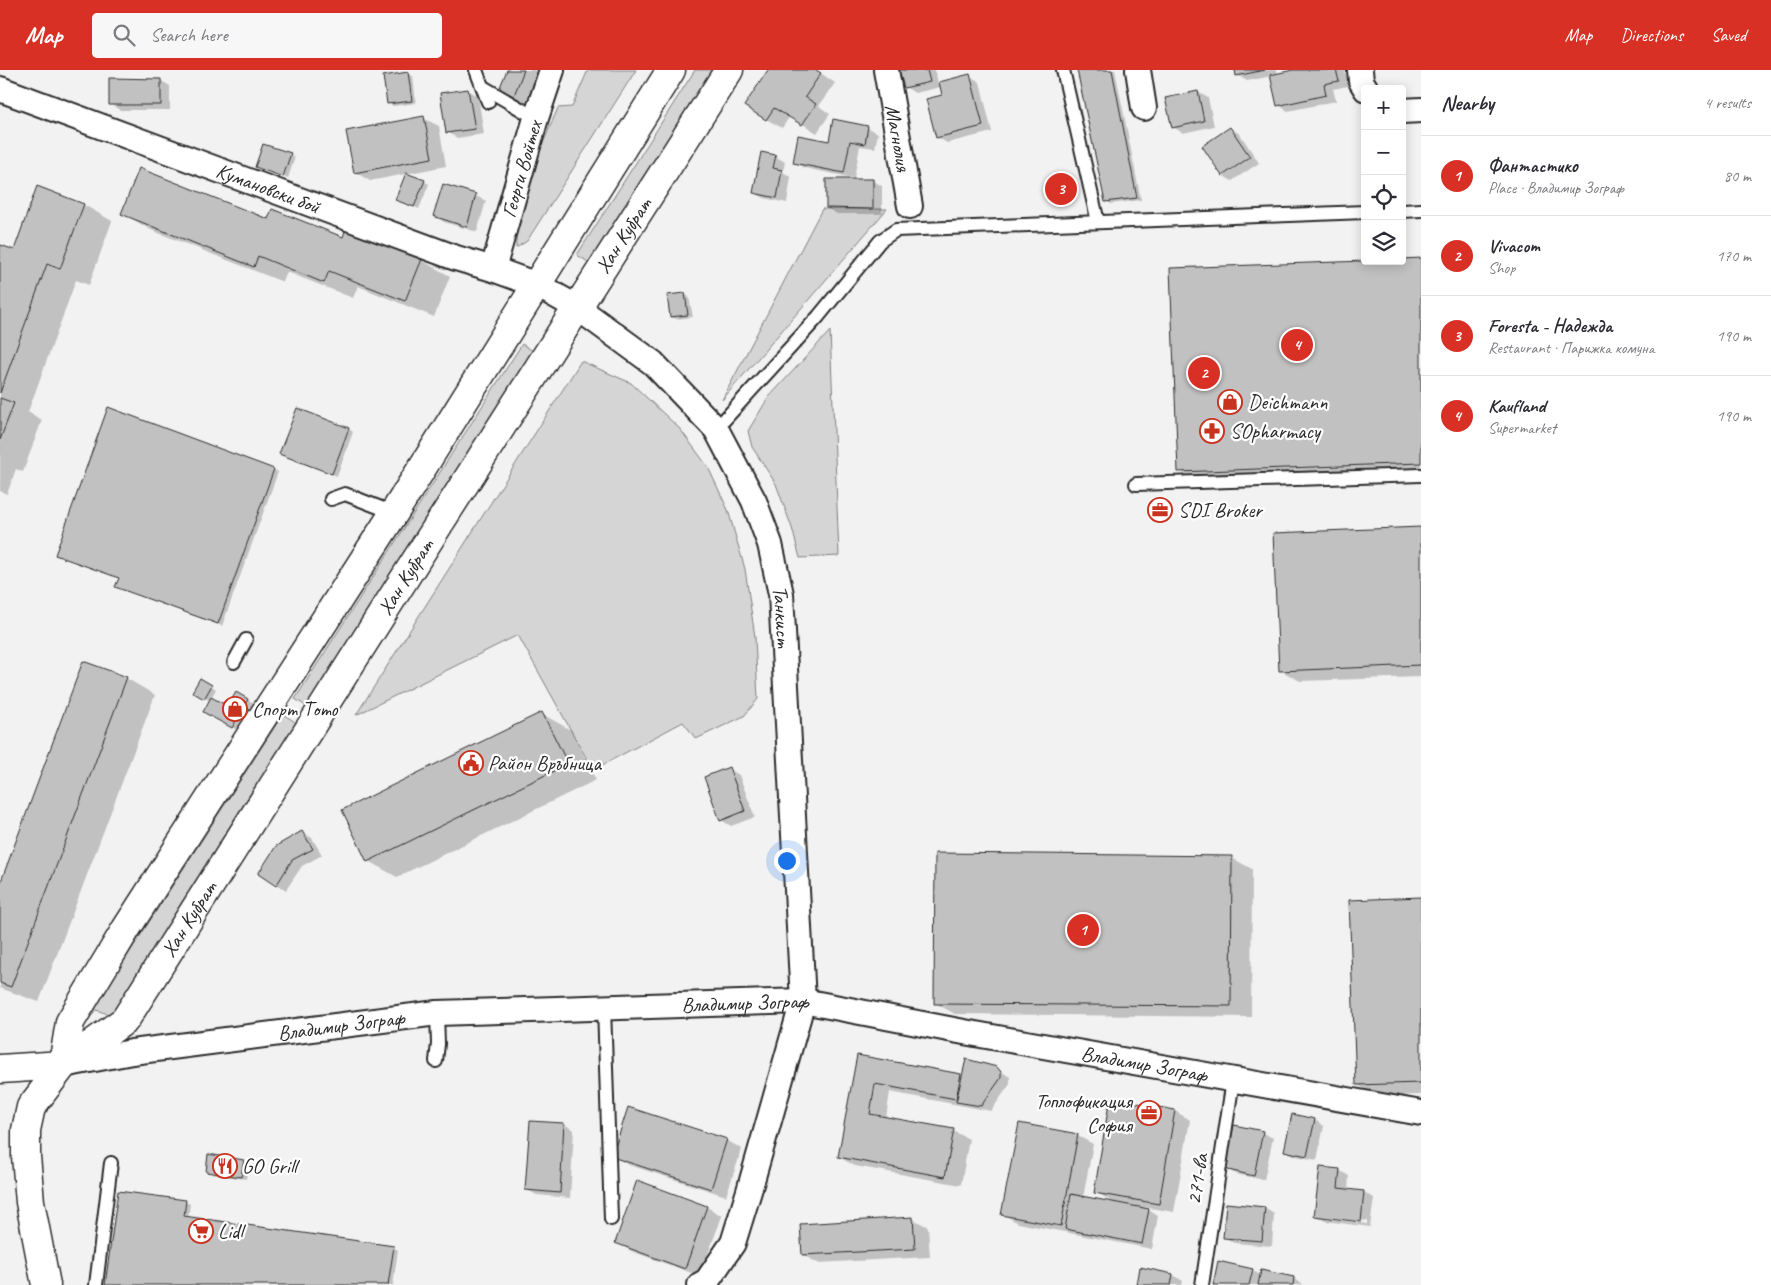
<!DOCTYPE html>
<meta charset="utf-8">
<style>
:root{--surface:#fff;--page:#f7f7f7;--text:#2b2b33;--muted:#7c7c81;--line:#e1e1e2;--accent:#d93025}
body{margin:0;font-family:Caveat,sans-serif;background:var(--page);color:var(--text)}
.controls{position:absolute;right:15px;top:15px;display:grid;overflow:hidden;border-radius:5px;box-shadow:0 2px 12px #0003}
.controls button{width:45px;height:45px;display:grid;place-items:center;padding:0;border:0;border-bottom:1px solid var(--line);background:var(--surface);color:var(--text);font:25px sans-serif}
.you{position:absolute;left:786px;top:790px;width:18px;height:18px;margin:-12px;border:4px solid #fff;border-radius:50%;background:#1a73e8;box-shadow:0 0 0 8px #1a73e833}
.badge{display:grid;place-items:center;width:32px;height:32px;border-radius:50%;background:var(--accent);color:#fff;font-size:16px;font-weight:700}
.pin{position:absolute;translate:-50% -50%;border:2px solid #fff;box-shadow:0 1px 5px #0006}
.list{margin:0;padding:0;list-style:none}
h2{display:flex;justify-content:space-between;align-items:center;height:65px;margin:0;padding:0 20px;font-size:21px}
h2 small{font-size:16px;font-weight:400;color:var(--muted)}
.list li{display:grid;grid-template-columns:32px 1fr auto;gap:15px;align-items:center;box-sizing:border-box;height:80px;padding:0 20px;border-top:1px solid var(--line)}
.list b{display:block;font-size:19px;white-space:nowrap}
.list p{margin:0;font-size:16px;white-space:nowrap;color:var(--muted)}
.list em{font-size:16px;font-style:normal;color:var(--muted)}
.icon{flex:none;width:28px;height:28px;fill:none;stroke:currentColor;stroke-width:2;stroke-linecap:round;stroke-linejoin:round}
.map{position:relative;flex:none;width:1421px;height:1215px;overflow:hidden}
header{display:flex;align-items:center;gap:30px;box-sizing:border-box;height:70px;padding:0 25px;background:var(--accent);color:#fff}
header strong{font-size:24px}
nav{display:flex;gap:28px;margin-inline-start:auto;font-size:18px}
.search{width:350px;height:45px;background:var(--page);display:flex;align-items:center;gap:12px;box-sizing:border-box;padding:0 18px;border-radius:5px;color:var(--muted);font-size:19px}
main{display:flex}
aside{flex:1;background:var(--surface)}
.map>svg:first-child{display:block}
</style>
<header>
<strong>Map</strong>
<div class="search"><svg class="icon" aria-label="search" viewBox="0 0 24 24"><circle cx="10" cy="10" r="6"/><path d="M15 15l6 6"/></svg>Search here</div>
<nav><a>Map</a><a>Directions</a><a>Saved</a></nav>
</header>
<main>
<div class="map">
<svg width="1421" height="1215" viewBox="0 0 1421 1215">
<rect width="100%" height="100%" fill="#f2f2f2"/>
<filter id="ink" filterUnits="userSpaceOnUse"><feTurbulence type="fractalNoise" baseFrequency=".02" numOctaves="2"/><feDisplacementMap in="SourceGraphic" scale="10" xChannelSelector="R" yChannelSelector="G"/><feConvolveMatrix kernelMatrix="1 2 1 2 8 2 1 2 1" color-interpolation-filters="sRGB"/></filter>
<g filter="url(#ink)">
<g fill="#d5d5d5" stroke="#808080">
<polygon points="588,0 636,0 527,171 516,178 516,136 558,38 572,37"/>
<polygon points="695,0 718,0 593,195 577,185"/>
<polygon points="822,139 887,139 722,330"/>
<polygon points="830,261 839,486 800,488 792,458 776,414 752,377 748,361 768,328"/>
<polygon points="522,274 536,283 309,638 295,629"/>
<polygon points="581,291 631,313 680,359 708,397 728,440 745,499 755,567 758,629 744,646 696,669 683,652 593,700 518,565 356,645"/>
<polygon points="283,644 301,656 114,946 93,939"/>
</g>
<g fill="#0003" fill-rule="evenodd">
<polygon points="509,0 542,0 528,36 500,22"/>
<polygon points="769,0 816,0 835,13 819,36 830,44 817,63 790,46 782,58 766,49"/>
<polygon points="900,0 935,0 938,13 970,6 980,12 992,62 947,73 937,67 943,26 941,17 915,23 905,17"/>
<polygon points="1078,0 1115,0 1141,130 1111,134 1106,131"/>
<polygon points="1236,0 1277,0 1278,5 1299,0 1345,0 1348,16 1333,19 1336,31 1288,41 1278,35 1272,6 1247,11 1237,5"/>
<polygon points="408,4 413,6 416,33 393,36 388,33"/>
<polygon points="160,10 170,16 170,40 120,40 110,34"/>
<polygon points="468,20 478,26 484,64 457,68 447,62"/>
<polygon points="1198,22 1208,28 1214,56 1183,63 1173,57"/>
<polygon points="423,48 439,56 446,96 370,111 355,102"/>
<polygon points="834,51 868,58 878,63 875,78 860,76 854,108 804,98 794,92 830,72"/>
<polygon points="1230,58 1240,64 1259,93 1232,111 1222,105"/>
<polygon points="264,75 295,87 288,108 261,99"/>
<polygon points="775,86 785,92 783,102 791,107 787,133 764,128 754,122"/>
<polygon points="872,110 882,116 882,144 837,144 827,138"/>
<polygon points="424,111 429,114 419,139 402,132"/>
<polygon points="444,115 476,126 486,131 477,162 444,152 434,146"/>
<polygon points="84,135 112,151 89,215 76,210 28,342 42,350 23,402 16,399 7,424 0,421 0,181 14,182"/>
<polygon points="122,143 269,151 343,168 421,190 450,206 434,247 358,216 353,228 287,202 283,212 151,160"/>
<polygon points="1421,190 1421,405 1200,413 1180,401 1402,191"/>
<polygon points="685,224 689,227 693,247 676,249 671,247"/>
<polygon points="349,359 353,362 337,406 285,386"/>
<polygon points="274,400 278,402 222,556 121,519"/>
<polygon points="1421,459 1421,607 1300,611 1280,600"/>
<polygon points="126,608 155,625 39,932 0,918 0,817"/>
<polygon points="200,609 216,619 211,628 228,638 237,623 257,635 242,663 205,641 210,631 194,621"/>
<polygon points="542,644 571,660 596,710 397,807 368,791"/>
<polygon points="729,699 739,705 755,747 731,756 721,750"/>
<polygon points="302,762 312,768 322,785 302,796 286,820 277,815"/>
<polygon points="936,785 1232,788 1252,799 1251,947 955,944 935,933"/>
<polygon points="1421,828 1421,1025 1378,1026 1357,1015"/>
<polygon points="858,987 963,1007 996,998 1010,1007 1010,1014 991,1041 890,1022 886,1048 953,1061 969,1069 961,1115 855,1096 839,1087"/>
<polygon points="1175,1041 1190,1050 1174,1142 1144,1137 1158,1146 1152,1179 1018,1153 1003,1144 1078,1066 1093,1074 1083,1128 1114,1133 1096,1122"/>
<polygon points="1315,1050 1324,1056 1317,1090 1295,1086 1286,1080"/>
<polygon points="564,1054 574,1060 570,1128 537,1125 527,1120"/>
<polygon points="1235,1056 1263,1063 1273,1068 1264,1110 1236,1104 1226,1099"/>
<polygon points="726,1070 742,1079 726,1126 629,1095 614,1087"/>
<polygon points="244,1091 248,1093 246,1109 212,1104 207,1101"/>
<path d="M1339 1100 1349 1106 1348 1120 1364 1122 1374 1128 1370 1157 1325 1151 1315 1145ZM1324 1146 1367 1151V1154L1324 1148Z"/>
<polygon points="638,1112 707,1137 722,1146 700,1206 631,1181 616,1172"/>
<polygon points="185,1132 190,1134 188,1148 393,1177 398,1180 393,1215 106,1215"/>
<polygon points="1264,1138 1274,1144 1272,1176 1234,1173 1224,1167"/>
<polygon points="913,1149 928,1157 930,1187 818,1193 803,1185"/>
<polygon points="1141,1199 1173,1205 1183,1211 1182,1215 1138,1215"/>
<polygon points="1252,1200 1262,1206 1294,1208 1303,1215 1215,1215"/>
</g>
<g fill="#c1c1c1" stroke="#2b2b2b">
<polygon points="507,0 524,0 513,28 498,22"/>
<polygon points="768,0 816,0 821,3 805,27 816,34 802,55 774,38 766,50 744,36"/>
<polygon points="899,0 927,0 930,12 904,18"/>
<polygon points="1077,0 1112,0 1137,128 1105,132"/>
<polygon points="1235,0 1265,0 1236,6"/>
<polygon points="1293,0 1336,0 1339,11 1324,14 1326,25 1277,36 1270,5"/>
<polygon points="408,2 412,31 387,34 383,6"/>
<polygon points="970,4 983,56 936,68 926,29 942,25 939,12"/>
<polygon points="109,8 161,9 161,35 109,35"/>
<polygon points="468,19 475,59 446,63 440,23"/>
<polygon points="1198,21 1204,51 1172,58 1165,28"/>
<polygon points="424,46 432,88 354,103 346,61"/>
<polygon points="833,49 868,56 865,74 850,71 844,103 793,93 798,65 829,71"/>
<polygon points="1230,57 1250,87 1222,106 1202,76"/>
<polygon points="263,74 291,83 283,107 255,97"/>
<polygon points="761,82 776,85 773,98 782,100 777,128 753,123"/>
<polygon points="139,98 268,149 272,139 343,167 346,158 422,189 405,231 329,201 324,213 258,186 254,197 121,144"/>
<polygon points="406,103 425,110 414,137 395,130"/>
<polygon points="826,109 873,109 873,139 826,138"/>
<polygon points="443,114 476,124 467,157 433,146"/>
<polygon points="37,116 84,134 60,199 47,194 0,323 0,178 1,175 14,180"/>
<polygon points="1421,188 1421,393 1178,402 1170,198 1365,191 1402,191 1402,189"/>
<polygon points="685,223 688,245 670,247 667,225"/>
<polygon points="0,328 14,333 0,370"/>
<polygon points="108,337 274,399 218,554 115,517 119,508 55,485"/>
<polygon points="297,338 349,358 332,404 279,384"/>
<polygon points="1421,457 1421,595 1279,601 1273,463"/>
<polygon points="83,591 127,607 11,917 0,913 0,814"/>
<polygon points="200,608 212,615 204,629 192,622"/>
<polygon points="236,622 248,629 232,658 203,642 211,627 228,636"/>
<polygon points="542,642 568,694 367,792 342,740"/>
<polygon points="729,697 745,741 720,751 704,707"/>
<polygon points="302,761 313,779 292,790 276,816 258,804 276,776"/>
<polygon points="935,783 1232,786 1231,936 934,934"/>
<polygon points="1421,827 1421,1013 1356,1015 1349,830"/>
<polygon points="857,985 961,1004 956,1029 875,1014 870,1044 954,1059 945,1107 838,1087"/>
<polygon points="966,989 997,997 1001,1002 1001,1008 981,1036 956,1032"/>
<polygon points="1110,1028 1175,1040 1159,1134 1094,1123"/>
<polygon points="628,1037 727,1069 711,1119 612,1087"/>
<polygon points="1292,1044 1315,1049 1307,1086 1284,1081"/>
<polygon points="530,1051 564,1053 560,1123 525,1120"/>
<polygon points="1019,1053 1078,1064 1061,1156 1001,1145"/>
<polygon points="1234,1055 1263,1061 1254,1106 1224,1099"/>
<polygon points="208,1084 244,1090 241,1107 206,1102"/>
<polygon points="1320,1097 1340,1099 1338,1118 1364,1121 1361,1152 1314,1146"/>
<polygon points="637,1110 707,1136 685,1199 615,1173"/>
<polygon points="118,1121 186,1130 184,1146 394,1176 388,1215 105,1215"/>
<polygon points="1071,1124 1149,1139 1142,1174 1065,1159"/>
<polygon points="1226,1133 1265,1137 1262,1171 1223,1168"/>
<polygon points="913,1147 915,1179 802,1185 800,1154"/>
<polygon points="1218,1191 1253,1199 1249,1215 1213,1215"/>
<polygon points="1140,1197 1173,1204 1171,1215 1137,1215"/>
<polygon points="1261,1200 1294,1207 1293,1215 1258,1215"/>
</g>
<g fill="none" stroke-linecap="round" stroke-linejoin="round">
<defs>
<g id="service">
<polyline points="476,0 488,32"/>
<polyline points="1063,0 1098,152"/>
<polyline points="483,17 536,48"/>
<polyline points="1402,141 1421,140"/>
<polyline points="716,359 818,247 880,171 896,160 1365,142"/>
<polyline points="1136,414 1421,405"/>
<polyline points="331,429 345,424 394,443"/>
<polyline points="234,592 246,570"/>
<polyline points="604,937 611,1149"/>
<polyline points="436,991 438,974 437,943"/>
<polyline points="96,1215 111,1093"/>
<polyline points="1202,1215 1233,1010"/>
</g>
<g id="minor">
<path id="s1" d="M886 0 910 136"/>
<polyline points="1138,0 1144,38"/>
<polyline points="1360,0 1361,11 1366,19"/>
<path id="s2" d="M0 19 456 188 493 199 537 215 578 238 653 293 716 359 754 431 770 474 781 524 803 931 749 1121 733 1173 707 1211 700 1215"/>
<polyline points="1402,41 1421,40"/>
<path id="s3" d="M493 199 536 48 552 0"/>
<path id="s4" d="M63 995 132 982 437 943 803 931 964 962 1421 1043"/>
</g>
<g id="tertiary">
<polyline points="63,995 70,952 126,859 394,443 671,0"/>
<polyline points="0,999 63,995"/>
<path id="s5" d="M46 1215 30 1132 26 1086V1060L31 1037 63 995 125 950 439 454 729 0"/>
</g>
</defs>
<use href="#service" stroke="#2b2b2b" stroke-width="16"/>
<use href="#minor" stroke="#2b2b2b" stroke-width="28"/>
<use href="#tertiary" stroke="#2b2b2b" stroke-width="31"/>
<use href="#service" stroke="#fff" stroke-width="12"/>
<use href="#minor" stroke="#fff" stroke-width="24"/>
<use href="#tertiary" stroke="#fff" stroke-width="28"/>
</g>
</g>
<defs>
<symbol id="shop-ring" viewBox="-11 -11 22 22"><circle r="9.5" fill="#fff" stroke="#c8321e" stroke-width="1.5"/><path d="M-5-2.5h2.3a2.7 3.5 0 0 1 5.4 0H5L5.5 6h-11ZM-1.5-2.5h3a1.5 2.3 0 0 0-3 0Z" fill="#c8321e"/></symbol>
<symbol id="pharmacy-ring" viewBox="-11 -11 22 22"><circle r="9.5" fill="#fff" stroke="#c8321e" stroke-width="1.5"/><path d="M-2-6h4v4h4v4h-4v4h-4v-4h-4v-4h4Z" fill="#c8321e"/></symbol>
<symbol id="office-ring" viewBox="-11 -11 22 22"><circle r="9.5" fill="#fff" stroke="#c8321e" stroke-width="1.5"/><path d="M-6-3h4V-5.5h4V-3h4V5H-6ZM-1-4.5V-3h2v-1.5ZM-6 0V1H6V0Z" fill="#c8321e"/></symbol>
<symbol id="civic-ring" viewBox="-11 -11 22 22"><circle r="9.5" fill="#fff" stroke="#c8321e" stroke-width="1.5"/><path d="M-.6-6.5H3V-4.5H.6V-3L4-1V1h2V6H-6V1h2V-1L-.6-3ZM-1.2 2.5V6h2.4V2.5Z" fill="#c8321e"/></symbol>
<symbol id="restaurant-ring" viewBox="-11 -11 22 22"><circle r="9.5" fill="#fff" stroke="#c8321e" stroke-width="1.5"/><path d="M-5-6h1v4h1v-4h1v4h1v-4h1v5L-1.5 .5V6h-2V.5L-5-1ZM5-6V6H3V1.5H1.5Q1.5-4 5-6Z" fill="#c8321e"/></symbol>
<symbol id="supermarket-ring" viewBox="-11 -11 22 22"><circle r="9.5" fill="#fff" stroke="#c8321e" stroke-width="1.5"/><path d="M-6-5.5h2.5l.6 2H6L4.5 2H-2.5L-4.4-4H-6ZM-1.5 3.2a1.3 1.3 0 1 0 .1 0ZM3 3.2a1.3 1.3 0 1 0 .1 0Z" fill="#c8321e"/></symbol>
</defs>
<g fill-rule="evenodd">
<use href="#shop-ring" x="1216" y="318" width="28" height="28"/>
<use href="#pharmacy-ring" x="1198" y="347" width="28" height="28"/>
<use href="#office-ring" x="1146" y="426" width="28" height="28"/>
<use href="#shop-ring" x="221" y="625" width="28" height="28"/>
<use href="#civic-ring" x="457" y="679" width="28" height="28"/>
<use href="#office-ring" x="1135" y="1029" width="28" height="28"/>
<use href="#restaurant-ring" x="211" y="1082" width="28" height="28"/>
<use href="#supermarket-ring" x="187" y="1147" width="28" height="28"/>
</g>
<g text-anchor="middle" stroke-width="4.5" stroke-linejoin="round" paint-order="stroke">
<g font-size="21" fill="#2b2b2b" stroke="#fff">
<text dy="7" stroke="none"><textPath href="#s1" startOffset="69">Магнолия</textPath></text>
<text dy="7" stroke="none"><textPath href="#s3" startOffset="104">Георги Войтех</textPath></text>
<text dy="7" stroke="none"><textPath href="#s2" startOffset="286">Кумановски бой</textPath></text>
<text dy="7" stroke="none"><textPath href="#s5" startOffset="1239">Хан Кубрат</textPath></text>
<text dy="7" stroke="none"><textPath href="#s5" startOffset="834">Хан Кубрат</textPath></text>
<text dy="7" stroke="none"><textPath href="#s2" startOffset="1004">Танкист</textPath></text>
<text dy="7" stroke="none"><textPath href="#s5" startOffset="429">Хан Кубрат</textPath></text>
<text dy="7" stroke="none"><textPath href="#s4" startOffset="686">Владимир Зограф</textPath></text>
<text dy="7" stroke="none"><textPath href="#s4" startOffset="281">Владимир Зограф</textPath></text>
<text dy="7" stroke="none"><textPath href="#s4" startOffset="1091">Владимир Зограф</textPath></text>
<text transform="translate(1197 1109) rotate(-81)" y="7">271-ва</text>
</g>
<g font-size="21" fill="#2b2b2b" stroke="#fff" text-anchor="start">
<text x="1248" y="339">Deichmann</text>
<text x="1230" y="368">SOpharmacy</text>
<text x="1178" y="447">SDI Broker</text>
<text x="252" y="646">Спорт Тото</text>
<text x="488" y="700">Район Връбница</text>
<text x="1132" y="1038" text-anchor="end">Топлофикация<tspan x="1132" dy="24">София</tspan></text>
<text x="242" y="1103">GO Grill</text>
<text x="218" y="1168">Lidl</text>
</g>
</g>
</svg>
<div class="controls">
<button>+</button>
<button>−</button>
<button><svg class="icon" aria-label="locate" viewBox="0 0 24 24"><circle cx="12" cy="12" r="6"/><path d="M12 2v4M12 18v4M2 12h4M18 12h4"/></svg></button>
<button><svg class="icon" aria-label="layers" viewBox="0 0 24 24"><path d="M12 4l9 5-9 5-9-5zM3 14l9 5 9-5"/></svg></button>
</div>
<div class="you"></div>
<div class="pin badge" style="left:1083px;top:860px">1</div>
<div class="pin badge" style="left:1204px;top:303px">2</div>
<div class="pin badge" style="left:1061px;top:119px">3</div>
<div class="pin badge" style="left:1297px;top:275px">4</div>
</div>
<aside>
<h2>Nearby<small>4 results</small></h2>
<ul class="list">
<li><span class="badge">1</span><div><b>Фантастико</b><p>Place · Владимир Зограф</p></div><em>80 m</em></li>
<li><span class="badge">2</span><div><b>Vivacom</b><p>Shop</p></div><em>170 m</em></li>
<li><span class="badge">3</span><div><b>Foresta - Надежда</b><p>Restaurant · Парижка комуна</p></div><em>190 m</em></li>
<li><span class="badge">4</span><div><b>Kaufland</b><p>Supermarket</p></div><em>190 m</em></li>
</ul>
</aside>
</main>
